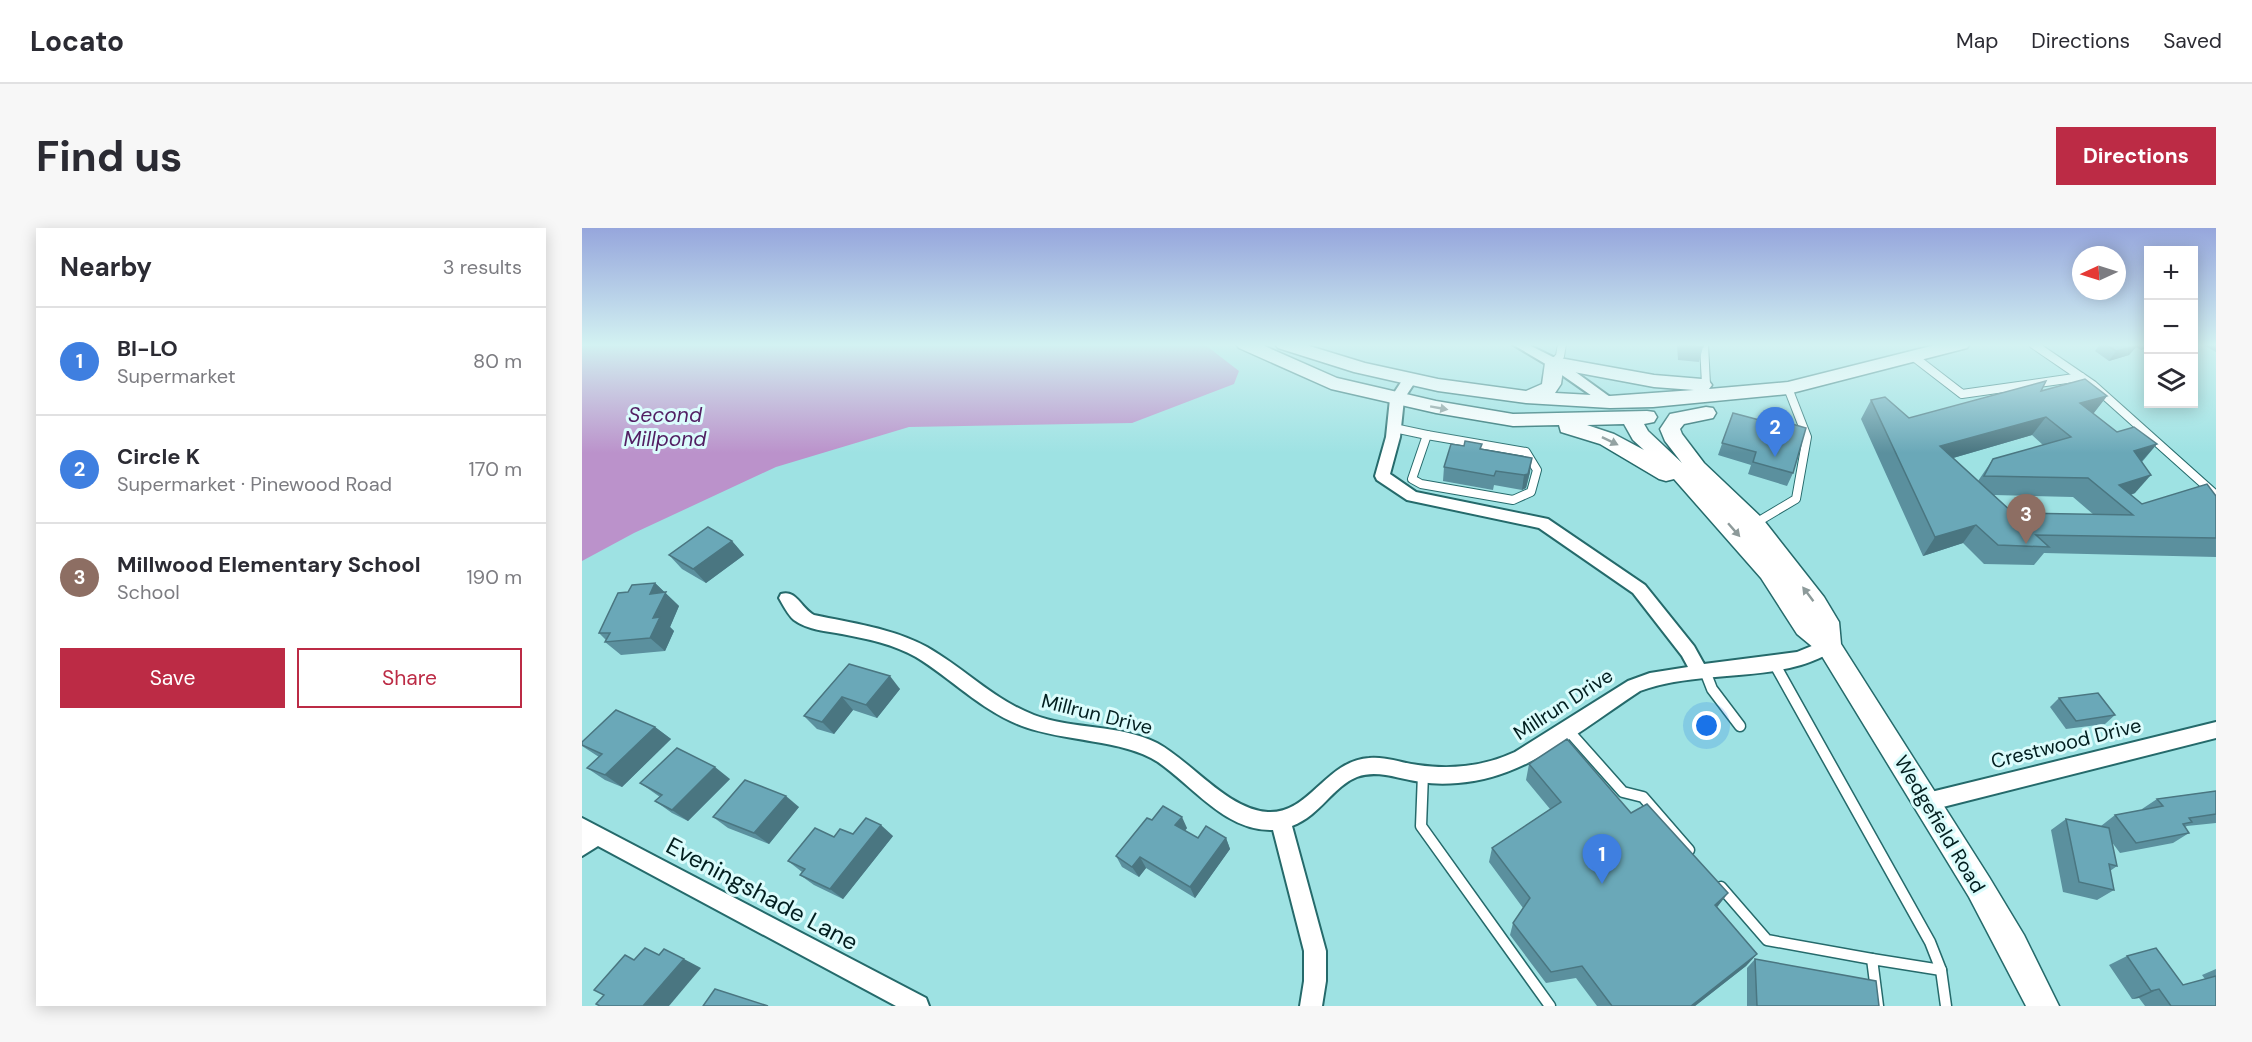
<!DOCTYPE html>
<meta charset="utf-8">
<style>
:root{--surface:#fff;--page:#f7f7f7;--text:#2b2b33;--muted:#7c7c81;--line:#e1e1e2;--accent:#bc2b45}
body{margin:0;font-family:"DM Sans",sans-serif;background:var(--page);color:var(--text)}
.controls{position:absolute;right:18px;top:18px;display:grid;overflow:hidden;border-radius:0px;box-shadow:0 3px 15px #0003}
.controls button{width:54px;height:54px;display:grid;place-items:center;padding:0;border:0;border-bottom:2px solid var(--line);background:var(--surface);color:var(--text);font:30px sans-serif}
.compass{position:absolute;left:1490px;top:18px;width:54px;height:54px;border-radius:50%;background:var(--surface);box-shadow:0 3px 15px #0003;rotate:266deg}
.you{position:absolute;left:1125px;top:498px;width:21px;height:21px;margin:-15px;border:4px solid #fff;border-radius:50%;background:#1a73e8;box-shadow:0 0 0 9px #1a73e833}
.badge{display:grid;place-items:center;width:39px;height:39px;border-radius:50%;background:var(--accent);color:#fff;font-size:20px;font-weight:700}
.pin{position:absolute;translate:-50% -50px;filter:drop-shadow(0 2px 3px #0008)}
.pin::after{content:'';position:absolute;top:32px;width:21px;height:18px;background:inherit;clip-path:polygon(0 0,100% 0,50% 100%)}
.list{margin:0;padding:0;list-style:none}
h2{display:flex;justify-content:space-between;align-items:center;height:78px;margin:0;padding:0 24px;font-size:26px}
h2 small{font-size:20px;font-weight:400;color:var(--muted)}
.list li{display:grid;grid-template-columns:39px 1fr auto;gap:18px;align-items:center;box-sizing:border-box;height:108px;padding:0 24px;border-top:2px solid var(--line)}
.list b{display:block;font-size:22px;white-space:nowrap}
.list p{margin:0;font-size:20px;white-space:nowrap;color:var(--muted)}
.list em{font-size:20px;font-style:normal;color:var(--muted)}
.actions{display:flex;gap:12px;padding:18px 24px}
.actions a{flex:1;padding:14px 0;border:2px solid var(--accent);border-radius:0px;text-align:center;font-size:21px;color:var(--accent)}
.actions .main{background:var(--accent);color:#fff}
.icon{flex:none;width:33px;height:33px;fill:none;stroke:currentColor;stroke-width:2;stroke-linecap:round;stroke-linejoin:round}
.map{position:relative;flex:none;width:1634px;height:778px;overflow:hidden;border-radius:0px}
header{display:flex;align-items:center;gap:36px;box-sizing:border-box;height:84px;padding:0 30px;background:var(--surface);border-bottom:2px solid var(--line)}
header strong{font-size:28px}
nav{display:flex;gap:33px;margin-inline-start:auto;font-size:21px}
.intro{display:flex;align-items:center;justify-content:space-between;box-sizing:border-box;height:144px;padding:0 36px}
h1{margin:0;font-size:42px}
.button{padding:15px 27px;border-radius:0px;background:var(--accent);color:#fff;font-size:21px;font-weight:700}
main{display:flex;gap:36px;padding:0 36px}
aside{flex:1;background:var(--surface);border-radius:0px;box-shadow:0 3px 15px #0003}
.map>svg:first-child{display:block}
</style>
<header>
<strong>Locato</strong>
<nav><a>Map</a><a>Directions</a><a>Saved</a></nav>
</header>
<div class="intro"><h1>Find us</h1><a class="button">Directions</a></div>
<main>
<aside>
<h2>Nearby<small>3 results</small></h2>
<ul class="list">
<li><span class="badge" style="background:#3f7fe0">1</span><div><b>BI-LO</b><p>Supermarket</p></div><em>80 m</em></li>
<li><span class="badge" style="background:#3f7fe0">2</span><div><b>Circle K</b><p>Supermarket · Pinewood Road</p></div><em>170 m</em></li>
<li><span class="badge" style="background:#8d6e63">3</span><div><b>Millwood Elementary School</b><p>School</p></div><em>190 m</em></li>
</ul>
<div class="actions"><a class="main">Save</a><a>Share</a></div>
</aside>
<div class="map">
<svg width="1634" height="778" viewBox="0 0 1634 778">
<rect width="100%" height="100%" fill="#9ee2e3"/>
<polygon fill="#bb92cb" points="0,116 622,116 657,143 652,156 550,195 327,199 194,239 52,305 0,333"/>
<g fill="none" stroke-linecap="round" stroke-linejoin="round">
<defs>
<g id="lane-far1">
<polyline points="1122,116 1124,157"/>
<polyline points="1451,116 1511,157 1634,267"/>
<polyline points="1332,129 1380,166 1499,149"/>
<polyline points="972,135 978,128 980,116"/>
<polyline points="812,200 845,207"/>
<polygon points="845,207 944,224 955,242 949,264 931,272 839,256 830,251"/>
<polyline points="1172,296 1214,271 1225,209 1206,160"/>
</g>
<g id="lane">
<polyline points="1192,435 1348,714 1359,742 1364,778"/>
<polyline points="1123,443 1130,461 1158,498"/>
<polyline points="985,501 1041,564 1061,569 1107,622"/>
<polyline points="841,546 839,598 968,778"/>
<polyline points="1139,659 1185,712 1290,731"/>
<polyline points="1296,778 1290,731 1359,742"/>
</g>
<g id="street">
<polygon points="930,116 945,116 977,132 1035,174 1033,177 1023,177 967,138"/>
<path d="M828 147 835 151 822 171 818 209 808 246 834 264 966 291 1063 357 1112 418 1122 436 1215 424 1247 411 1253 413 1255 418 1253 423C1242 428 1230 434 1219 437 1167 452 1109 444 1058 463 1003 499 943 551 876 555 863 556 851 556 839 554 819 552 796 541 775 549 751 558 739 587 710 598L744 723V753L740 778H718L722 753V723L691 602C644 604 611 558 576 534 541 511 482 514 440 498 400 483 370 451 334 429 311 416 286 411 260 406 245 403 225 402 212 392 206 387 201 377 197 370L199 366C214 361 219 380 232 387 270 395 310 400 345 419 382 440 412 472 452 487 491 502 538 496 575 515 610 534 646 582 686 584 728 586 743 533 787 530 803 528 820 535 836 537 869 542 903 538 933 524L1046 453 1068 445 1106 439 1100 428 1051 365 957 300 825 272 795 252 793 248 804 209 808 171 823 148Z"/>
<polygon points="1634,494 1634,510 1345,583 1338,580 1335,574 1338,568 1345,565"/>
<polygon points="0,590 344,770 347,778 314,778 16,618 0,628"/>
</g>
<g id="secondary">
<path d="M654 116H678L755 150 854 173 931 186 1065 183 1072 184 1075 189 1072 194 1062 196 1066 203 1100 235 1083 213 1078 201 1088 186 1124 179 1131 180 1134 185 1131 190 1102 196 1098 201 1100 206 1122 235 1180 290 1242 369 1257 394 1259 416 1407 649 1442 707 1477 778H1444L1387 669 1238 425 1215 406 1179 350 1092 251 1084 253 1077 251 1018 216 979 204 977 197 931 198 854 185 749 161 657 120ZM1042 196 1051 212 1062 222 1032 206 1005 197Z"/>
<path d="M693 116H721L783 135 856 151 944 163 960 156 963 135 965 131 972 129 1072 147 1120 151 1127 153 1130 157 1127 161 1206 154 1357 116H1388L1385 120 1206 166 1071 179 1028 180 944 175 856 163 772 144 696 120ZM981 142 1072 159 1112 162 1028 168 973 165 979 156Z"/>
</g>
</defs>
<use href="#lane-far1" stroke="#256a6b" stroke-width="10"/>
<use href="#lane" stroke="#256a6b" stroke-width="13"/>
<use href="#street" stroke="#256a6b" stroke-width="4"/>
<use href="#secondary" stroke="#256a6b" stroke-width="3"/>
<use href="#lane-far1" stroke="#fff" stroke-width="8"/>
<use href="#lane" stroke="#fff" stroke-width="10"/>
<use href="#street" fill="#fff" fill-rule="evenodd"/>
<use href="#secondary" fill="#fff" fill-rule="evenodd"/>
</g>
<g fill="#5b909e" fill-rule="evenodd">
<polygon points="1095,116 1121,116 1121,119 1117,134 1096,132"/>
<polygon points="1518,116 1566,116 1559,122 1554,119 1547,127 1527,133 1513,123"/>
<polygon points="1620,116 1634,116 1634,124"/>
<path d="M1459 163 1525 168 1511 186 1535 204 1575 216 1560 234 1553 265 1549 267 1560 276 1634 268V329L1462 325 1452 337 1402 336 1381 315 1341 328 1279 191 1289 172 1327 190ZM1450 207 1461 217 1411 231 1396 253 1371 230ZM1412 267 1491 269 1512 287 1431 285Z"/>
<polygon points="1151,185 1184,194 1211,245 1205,258 1166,246 1169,237 1136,227"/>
<polygon points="899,222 948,244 944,260 940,262 912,257 911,262 861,253 862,239"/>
<polygon points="150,313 162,327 124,355 100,341 87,327"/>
<polygon points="73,355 97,378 88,399 92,403 83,423 39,427 23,414 24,412 17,405 46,364"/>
<polygon points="267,436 318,461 295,490 271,482 252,506 235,501 222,488"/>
<polygon points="1477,470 1533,487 1523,496 1484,501 1468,479"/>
<polygon points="73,499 89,511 40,559 23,552 5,540 17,529 0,518 0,514"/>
<polygon points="947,536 1049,585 1146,665 1135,679 1175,726 1164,738 1113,778 1015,778 994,750 964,755 928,707 931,695 941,680 907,634 910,620 968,581 944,552"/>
<polygon points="148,551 106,593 90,585 73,573 78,569 58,555"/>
<polygon points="1634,563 1634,595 1605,598 1603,599 1607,605 1591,615 1538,625 1529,613 1535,638 1528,643 1532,662 1515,672 1481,664 1469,602 1484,591 1519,599 1519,598 1533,587 1561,582 1560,581 1575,571"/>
<polygon points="217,579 187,616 146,600 131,589"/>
<polygon points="570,592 605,600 603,603 616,610 644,610 648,621 613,670 564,640 557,649 540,639 534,628"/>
<polygon points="271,606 311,608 261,671 232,657 218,647 220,644 206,633 252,609"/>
<polygon points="1545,728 1601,757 1623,751 1620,747 1634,741 1634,778 1563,778 1557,770 1550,771 1527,737"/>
<polygon points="1173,731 1297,778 1165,778 1165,740"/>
</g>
<g fill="#4a7681">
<polygon points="1564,116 1566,116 1566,120 1559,122"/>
<polygon points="1555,118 1547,127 1527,133 1534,123"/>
<polygon points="1525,168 1511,186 1498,175"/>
<polygon points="1464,189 1450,207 1347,237 1358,218"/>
<polygon points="1575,216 1558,235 1552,223"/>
<polygon points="950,230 948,244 944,260 940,262 942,247"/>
<polygon points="1569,247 1553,265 1532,272 1537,257"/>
<polygon points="1394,297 1381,315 1341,328 1353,309"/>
<polygon points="150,313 162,327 124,355 111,341"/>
<polygon points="73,355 97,378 88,399 92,403 83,423 68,410 71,390 68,366"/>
<polygon points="308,448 318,461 295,490 284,477"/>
<polygon points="260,469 271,482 252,506 240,494"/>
<polygon points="73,499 89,511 40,559 23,547"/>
<polygon points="133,539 148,551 106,593 90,582"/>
<polygon points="204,568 217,579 187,616 172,605"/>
<polygon points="600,589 605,600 598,608 593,597"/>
<polygon points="299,597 311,608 261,671 248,661"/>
<polygon points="644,610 648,621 613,670 608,659"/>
<polygon points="558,629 564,640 557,649 550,639"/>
<polygon points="1146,665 1136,678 1123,690 1133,677"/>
<polygon points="1175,726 1164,738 1113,778 1109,778"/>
<polygon points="102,731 119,740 87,778 61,778"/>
<polygon points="1577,761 1557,770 1550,771 1569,763"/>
</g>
<g fill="#6aa8b8" stroke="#4a7681" stroke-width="1.5" fill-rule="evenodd">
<polygon points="1100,116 1121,116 1121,119 1100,117"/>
<polygon points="1523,116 1552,116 1555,118 1534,123"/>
<path d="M1503 151 1525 168 1498 175 1535 204 1552 199 1575 216 1552 223 1569 247 1537 257 1560 276 1625 256 1634 268V310L1454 307 1467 319 1416 317 1394 297 1353 309 1289 172 1303 169 1327 190 1464 153 1459 163ZM1464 189 1489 209 1411 231 1402 248 1506 250 1551 287 1431 285 1358 218Z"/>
<polygon points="1151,185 1185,194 1186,189 1224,200 1211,245 1171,234 1174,224 1140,215"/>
<polygon points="883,213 900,216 898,221 950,230 946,246 942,247 914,243 912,248 862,239 869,216 882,218"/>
<polygon points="126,299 150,313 111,341 87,327"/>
<polygon points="73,355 68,366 84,364 71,390 78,389 68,410 23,414 28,405 17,405 36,365 46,364 50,357"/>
<polygon points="267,436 308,448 284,477 260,469 240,494 222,488"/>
<polygon points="1516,465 1533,487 1494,493 1477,470"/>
<polygon points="34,482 73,499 23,547 5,540 20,526 0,517 0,514"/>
<polygon points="985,511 1049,585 1065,576 1146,665 1133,677 1175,726 1109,778 1030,778 1000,738 969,744 931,695 948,670 910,620 979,574 947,536"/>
<polygon points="95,520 133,539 90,582 73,573 80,567 58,555"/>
<polygon points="163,552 204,568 172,605 131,589"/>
<polygon points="1634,563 1634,586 1607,590 1610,594 1601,596 1607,605 1554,615 1533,587 1581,578 1575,571"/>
<polygon points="581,578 600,589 593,597 616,610 624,598 644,610 608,659 558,629 550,639 534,628 565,590 570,592"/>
<polygon points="284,590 299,597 248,661 218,647 223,641 206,633 233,600 252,609 258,601 271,606"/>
<polygon points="1484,591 1527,600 1535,638 1527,636 1532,662 1497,654"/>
<polygon points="63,720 77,727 82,721 102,731 61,778 18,778 14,776 22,767 12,762 43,727 52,732"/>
<polygon points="1574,720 1601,757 1634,748 1634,778 1589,778 1577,761 1569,763 1545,728"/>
<polygon points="1173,731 1294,753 1297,778 1175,778"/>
<polygon points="133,761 186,778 121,778"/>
</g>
<defs><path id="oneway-solid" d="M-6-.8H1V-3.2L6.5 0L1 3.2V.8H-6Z" transform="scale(1.5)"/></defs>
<g fill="#8d9a9a">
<use href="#oneway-solid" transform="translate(857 180) rotate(10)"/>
<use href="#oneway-solid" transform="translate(1028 213) rotate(26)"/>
<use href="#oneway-solid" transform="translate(1152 302) rotate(49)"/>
<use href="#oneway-solid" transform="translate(1226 366) rotate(-127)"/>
</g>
<linearGradient id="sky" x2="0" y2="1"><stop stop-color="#96a6dc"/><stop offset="0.52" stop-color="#d3f2f2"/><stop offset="1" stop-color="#d3f2f2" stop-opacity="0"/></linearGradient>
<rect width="1634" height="225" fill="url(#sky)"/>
<g text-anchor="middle" stroke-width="6" stroke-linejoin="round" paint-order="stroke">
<g font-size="20" fill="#021e1f" stroke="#dbfcfc">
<text transform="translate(981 476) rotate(-33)" y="7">Millrun Drive</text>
<text transform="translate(515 486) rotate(14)" y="7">Millrun Drive</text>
<text transform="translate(1484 515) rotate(-14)" y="7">Crestwood Drive</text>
<text transform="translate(1358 596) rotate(59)" y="7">Wedgefield Road</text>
</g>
<g font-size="21" font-style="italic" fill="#521f63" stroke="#dbfcfc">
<text x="83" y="194">Second<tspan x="83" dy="24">Millpond</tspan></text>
</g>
<g font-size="24" fill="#021e1f" stroke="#dbfcfc">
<text transform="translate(180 666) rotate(28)" y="8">Eveningshade Lane</text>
</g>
</g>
</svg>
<div class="controls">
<button>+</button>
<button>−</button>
<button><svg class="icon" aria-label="layers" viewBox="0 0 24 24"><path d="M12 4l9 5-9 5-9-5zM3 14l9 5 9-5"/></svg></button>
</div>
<svg class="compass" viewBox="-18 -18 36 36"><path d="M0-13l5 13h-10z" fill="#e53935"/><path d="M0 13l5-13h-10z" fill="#7c7c81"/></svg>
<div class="you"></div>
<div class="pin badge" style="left:1020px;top:656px;background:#3f7fe0">1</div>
<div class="pin badge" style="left:1193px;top:229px;background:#3f7fe0">2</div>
<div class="pin badge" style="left:1444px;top:316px;background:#8d6e63">3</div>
</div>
</main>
